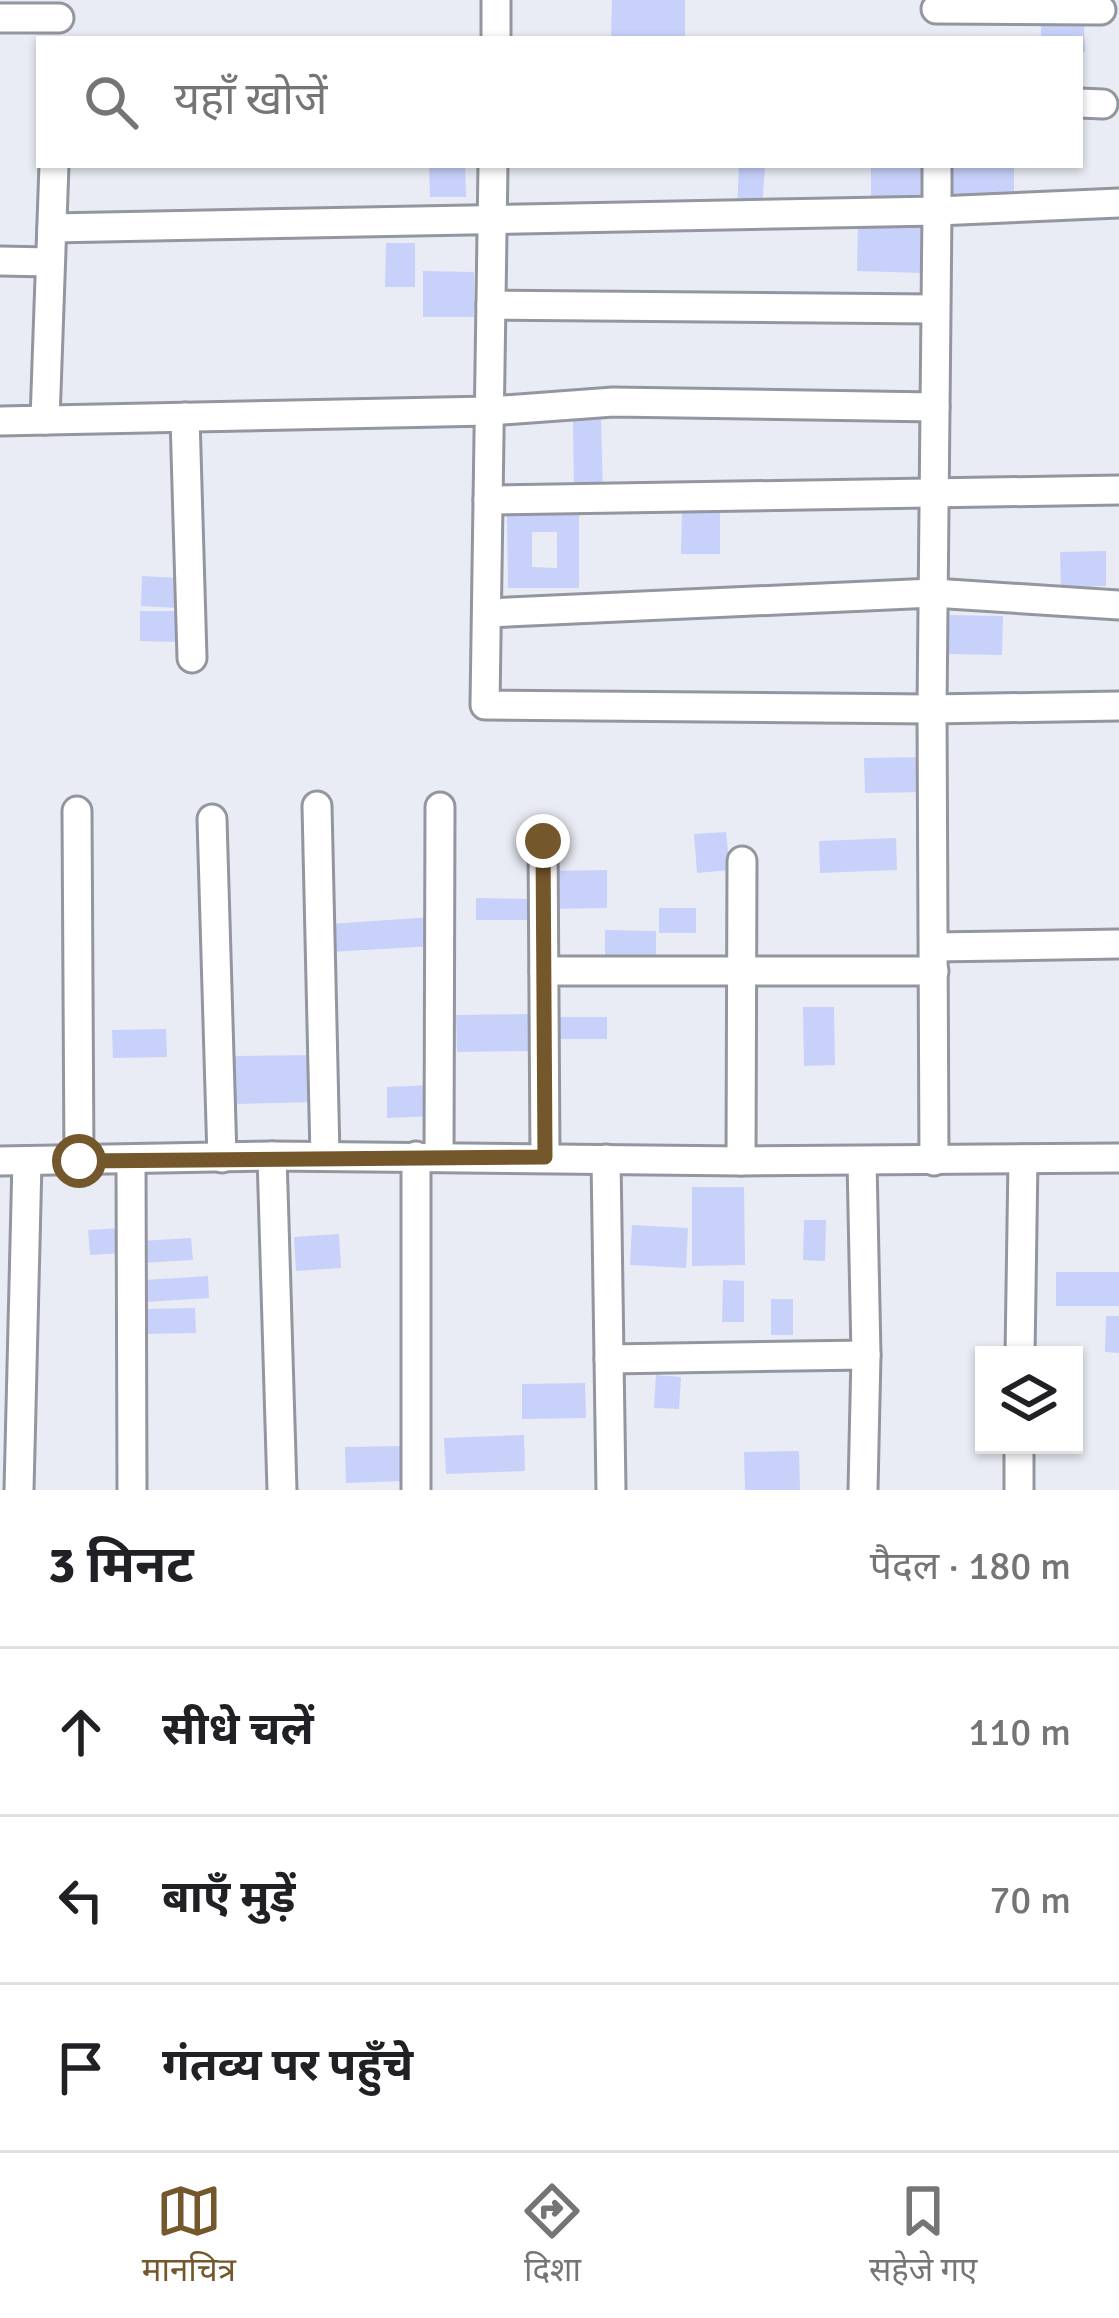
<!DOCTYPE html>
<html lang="hi">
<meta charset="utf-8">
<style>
:root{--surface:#fff;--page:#f2f2f2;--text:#202124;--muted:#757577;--line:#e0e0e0;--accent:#74582b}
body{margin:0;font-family:Signika,"Noto Sans Devanagari",sans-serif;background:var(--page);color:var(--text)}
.controls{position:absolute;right:36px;bottom:36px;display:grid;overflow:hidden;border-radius:0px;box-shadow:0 3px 9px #0004}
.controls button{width:108px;height:108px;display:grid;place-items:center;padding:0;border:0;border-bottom:3px solid var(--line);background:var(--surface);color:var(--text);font:60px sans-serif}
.stop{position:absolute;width:36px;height:36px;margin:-27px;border:9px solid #74582b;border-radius:50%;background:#fff}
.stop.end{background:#74582b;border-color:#fff;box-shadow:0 3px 12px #0008}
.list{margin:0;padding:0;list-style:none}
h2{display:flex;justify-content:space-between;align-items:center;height:156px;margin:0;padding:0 48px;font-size:51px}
h2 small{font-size:39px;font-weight:400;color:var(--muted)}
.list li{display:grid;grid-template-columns:78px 1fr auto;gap:36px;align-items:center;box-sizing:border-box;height:168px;padding:0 48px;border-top:3px solid var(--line)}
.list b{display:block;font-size:45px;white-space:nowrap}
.list em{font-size:39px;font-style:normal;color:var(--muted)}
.icon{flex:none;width:66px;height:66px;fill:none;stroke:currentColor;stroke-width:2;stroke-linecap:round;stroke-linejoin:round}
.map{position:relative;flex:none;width:1119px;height:1490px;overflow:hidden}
.search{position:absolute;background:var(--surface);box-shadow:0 3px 9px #0004;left:36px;right:36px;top:36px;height:132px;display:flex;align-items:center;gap:30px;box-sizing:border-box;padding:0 42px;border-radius:0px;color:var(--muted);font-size:45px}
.sheet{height:660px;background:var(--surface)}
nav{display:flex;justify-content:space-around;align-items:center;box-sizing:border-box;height:168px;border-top:3px solid var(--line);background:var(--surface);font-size:33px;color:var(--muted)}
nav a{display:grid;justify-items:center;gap:6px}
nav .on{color:var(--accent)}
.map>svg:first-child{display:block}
</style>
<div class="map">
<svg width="1119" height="1490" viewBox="0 0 1119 1490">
<rect width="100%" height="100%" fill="#eaecf5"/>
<g fill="#c7d1fa" fill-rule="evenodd">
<polygon points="612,0 685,0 685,39 611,39"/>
<polygon points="1084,25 1085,52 1080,52 1080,39 1041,39 1041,26"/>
<polygon points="429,165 465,165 466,197 430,197"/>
<polygon points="739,165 765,165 762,211 737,209"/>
<polygon points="871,165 927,165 927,204 871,205"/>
<rect x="950" y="165" width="64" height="34"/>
<polygon points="858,222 923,225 922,273 857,271"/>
<polygon points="386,243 415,243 415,287 385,287"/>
<polygon points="423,271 474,272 474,317 423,317"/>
<polygon points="601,419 603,495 574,496 573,420"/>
<polygon points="682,509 720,509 720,554 681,554"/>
<path d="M579 513V588H508L507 514ZM532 532H557V568L532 567Z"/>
<polygon points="1106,551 1106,586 1061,587 1060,552"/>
<polygon points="142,576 180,578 179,608 141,606"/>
<polygon points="140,611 179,611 179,642 140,641"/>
<polygon points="949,615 1003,616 1002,655 948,654"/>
<polygon points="927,757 927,792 865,793 864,758"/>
<polygon points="726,832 730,870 697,873 694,834"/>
<polygon points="896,838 897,870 820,873 819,841"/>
<polygon points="607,870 607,908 547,909 546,871"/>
<polygon points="476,898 535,899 535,920 476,920"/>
<rect x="659" y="908" width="37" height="25"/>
<polygon points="432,917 434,946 331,952 330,924"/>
<polygon points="605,930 656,931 656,956 605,956"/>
<polygon points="803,1007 834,1007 835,1065 804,1066"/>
<polygon points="536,1014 537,1051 457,1052 456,1015"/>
<polygon points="546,1017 607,1017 607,1039 547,1039"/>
<polygon points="166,1029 167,1057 113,1058 112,1030"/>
<polygon points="316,1055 316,1102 234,1104 233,1056"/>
<polygon points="432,1085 433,1116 387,1118 387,1087"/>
<polygon points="692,1187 744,1187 745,1265 692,1266"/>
<polygon points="804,1220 826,1220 825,1261 803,1260"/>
<polygon points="632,1225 688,1228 686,1268 630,1265"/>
<polygon points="122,1228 123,1253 90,1255 88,1230"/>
<polygon points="339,1234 341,1268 296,1271 294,1237"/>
<polygon points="191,1238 193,1260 142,1263 141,1241"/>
<rect x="1056" y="1272" width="63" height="34"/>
<polygon points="208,1276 209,1298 146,1302 145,1280"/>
<polygon points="723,1280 744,1281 744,1322 722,1322"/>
<rect x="771" y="1299" width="22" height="36"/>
<polygon points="195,1308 196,1333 144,1334 143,1309"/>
<polygon points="1106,1316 1119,1316 1119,1353 1105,1352"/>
<polygon points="656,1375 681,1377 679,1409 654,1408"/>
<polygon points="585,1383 586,1418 522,1419 522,1384"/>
<polygon points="524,1435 525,1471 446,1474 444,1438"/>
<polygon points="401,1446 402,1481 346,1483 345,1447"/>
<polygon points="799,1451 800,1490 745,1490 744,1452"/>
</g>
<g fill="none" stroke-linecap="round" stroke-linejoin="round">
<defs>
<g id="street">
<polyline points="936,9 1101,10"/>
<polyline points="0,18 59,18"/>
<polyline points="496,39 496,0"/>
<polyline points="1080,103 1103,104"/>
<polyline points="493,165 485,705 932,709 1119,706"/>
<polyline points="52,228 937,211 937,165"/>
<polyline points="0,261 50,262"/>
<polyline points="491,305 934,309"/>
<polyline points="185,417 192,658"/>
<polyline points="45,420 54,165"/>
<polyline points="0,421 490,411 613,402 935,407"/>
<polyline points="488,500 1119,490"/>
<polyline points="487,613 933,593 1119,605"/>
<polyline points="317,806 325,1156"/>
<polyline points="77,811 79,1161"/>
<polyline points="212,819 222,1158"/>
<polyline points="543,841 545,1157"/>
<polyline points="934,947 1119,944"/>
<polyline points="544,971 934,971"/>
<polyline points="272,1156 282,1490"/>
<polyline points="439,1157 440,807"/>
<polyline points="606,1159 611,1490"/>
<polyline points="131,1160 132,1490"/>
<polyline points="0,1161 272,1156 741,1161 1119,1158"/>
<polyline points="741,1161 742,861"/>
<polyline points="862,1161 866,1355 863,1490"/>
<polyline points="934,1161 932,709 937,211 1119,203"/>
<polyline points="1020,1355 1023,1159"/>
<polyline points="609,1359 866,1355"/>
<polyline points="19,1490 27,1161"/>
<polyline points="416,1490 416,1156"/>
<polyline points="1019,1490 1019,1445"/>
</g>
</defs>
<use href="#street" stroke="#93969e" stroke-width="33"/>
<use href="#street" stroke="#fff" stroke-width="27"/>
</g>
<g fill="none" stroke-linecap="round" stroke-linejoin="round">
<polyline stroke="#74582b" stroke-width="15" points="79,1161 545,1157 543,841"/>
</g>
</svg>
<div class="controls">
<button><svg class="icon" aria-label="layers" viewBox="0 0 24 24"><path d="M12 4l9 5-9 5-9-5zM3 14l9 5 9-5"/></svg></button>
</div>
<div class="stop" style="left:79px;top:1161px"></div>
<div class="stop end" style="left:543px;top:841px"></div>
<div class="search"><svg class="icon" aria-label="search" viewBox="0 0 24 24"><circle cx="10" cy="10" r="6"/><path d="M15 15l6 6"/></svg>यहाँ खोजें</div>
</div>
<section class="sheet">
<h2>3 मिनट<small>पैदल · 180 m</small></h2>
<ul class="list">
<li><svg class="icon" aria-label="ahead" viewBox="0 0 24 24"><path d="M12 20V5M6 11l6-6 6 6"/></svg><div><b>सीधे चलें</b></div><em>110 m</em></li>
<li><svg class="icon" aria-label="left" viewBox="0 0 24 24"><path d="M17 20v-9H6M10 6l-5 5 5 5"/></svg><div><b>बाएँ मुड़ें</b></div><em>70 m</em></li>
<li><svg class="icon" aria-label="arrive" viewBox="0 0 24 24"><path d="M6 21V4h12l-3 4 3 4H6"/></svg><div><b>गंतव्य पर पहुँचे</b></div></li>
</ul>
</section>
<nav>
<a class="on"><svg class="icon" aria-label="map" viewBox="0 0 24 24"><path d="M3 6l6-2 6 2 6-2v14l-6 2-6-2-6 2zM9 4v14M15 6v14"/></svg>मानचित्र</a>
<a><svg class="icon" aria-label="directions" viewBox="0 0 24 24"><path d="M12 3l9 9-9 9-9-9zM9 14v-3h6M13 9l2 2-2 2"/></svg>दिशा</a>
<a><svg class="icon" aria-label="saved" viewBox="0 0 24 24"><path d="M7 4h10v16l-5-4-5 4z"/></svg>सहेजे गए</a>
</nav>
